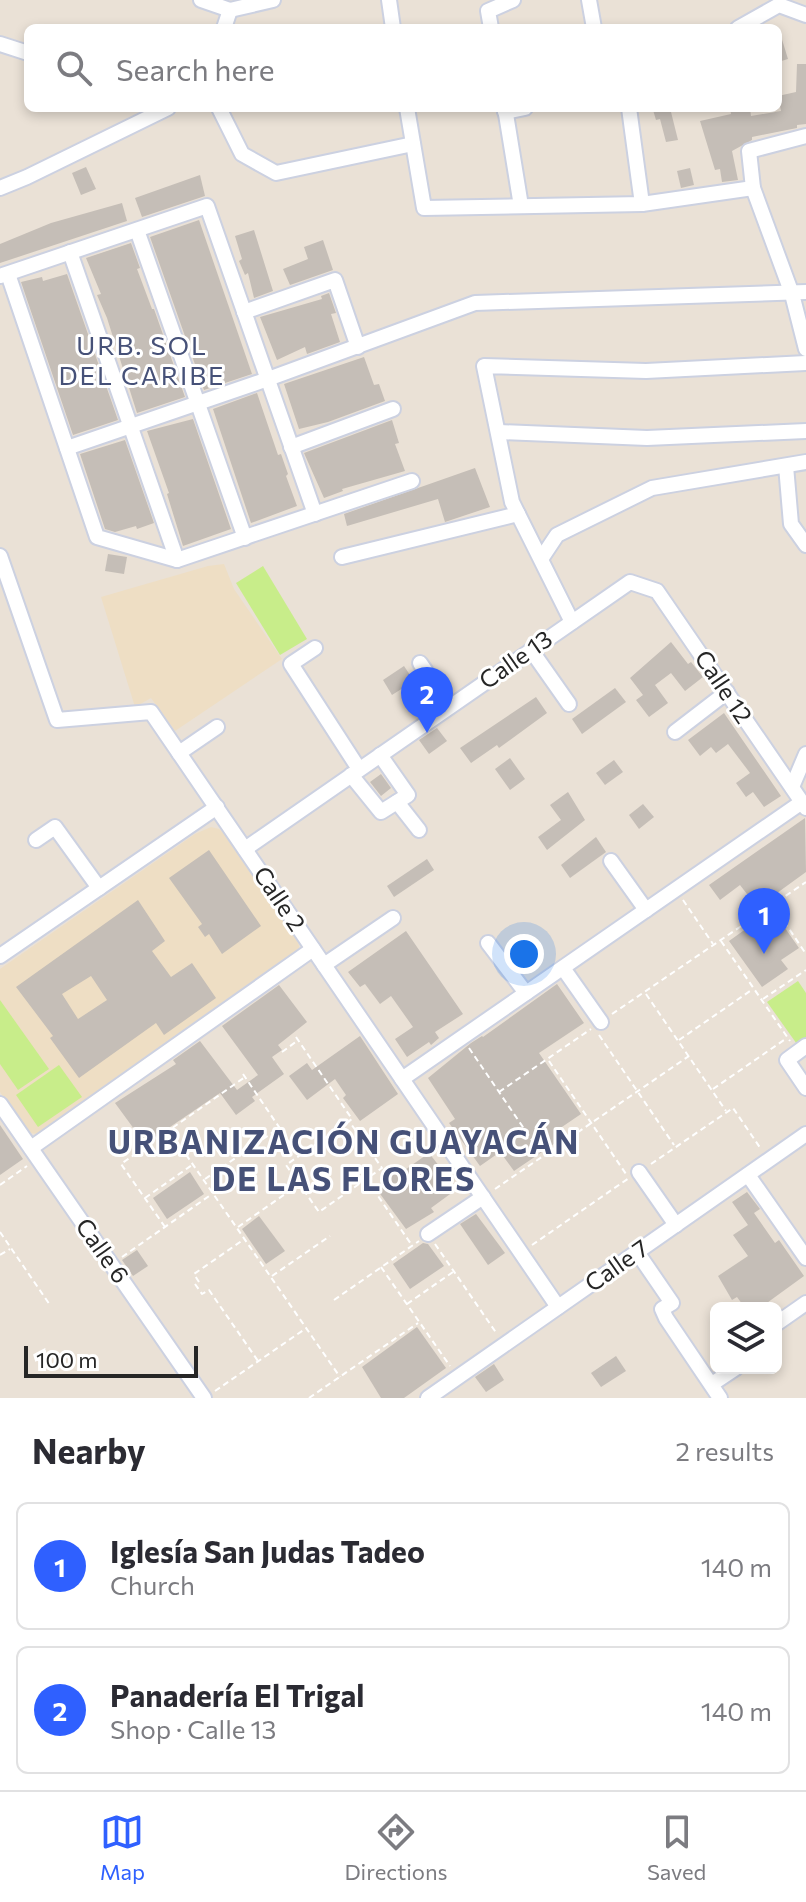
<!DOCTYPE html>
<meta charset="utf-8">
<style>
:root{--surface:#fff;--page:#f7f7f7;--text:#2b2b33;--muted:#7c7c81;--line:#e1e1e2;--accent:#2f60ff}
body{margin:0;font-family:Commissioner,sans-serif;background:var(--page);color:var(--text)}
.controls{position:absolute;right:24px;bottom:24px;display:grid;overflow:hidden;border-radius:12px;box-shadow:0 4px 12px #0003}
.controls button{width:72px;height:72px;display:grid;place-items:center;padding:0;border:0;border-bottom:2px solid var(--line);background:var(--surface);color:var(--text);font:40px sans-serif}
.scale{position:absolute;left:24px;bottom:20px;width:174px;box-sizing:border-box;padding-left:8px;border:4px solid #262626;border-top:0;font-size:22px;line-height:28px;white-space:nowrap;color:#262626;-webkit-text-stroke:6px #fff;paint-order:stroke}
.you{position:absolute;left:524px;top:954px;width:28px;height:28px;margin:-20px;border:6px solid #fff;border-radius:50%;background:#1a73e8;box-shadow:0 0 0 12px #1a73e833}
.badge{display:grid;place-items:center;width:52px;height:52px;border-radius:50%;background:var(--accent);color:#fff;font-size:26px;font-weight:700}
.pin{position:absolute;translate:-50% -66px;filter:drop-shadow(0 2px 4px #0008)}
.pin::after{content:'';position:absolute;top:42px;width:28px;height:24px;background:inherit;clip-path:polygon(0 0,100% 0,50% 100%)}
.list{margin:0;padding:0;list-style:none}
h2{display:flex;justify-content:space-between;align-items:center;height:104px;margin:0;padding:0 32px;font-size:34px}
h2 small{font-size:26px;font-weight:400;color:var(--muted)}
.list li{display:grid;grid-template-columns:52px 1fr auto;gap:24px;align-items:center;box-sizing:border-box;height:128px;margin:0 16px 16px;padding:0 16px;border:2px solid var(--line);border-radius:12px}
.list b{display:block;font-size:30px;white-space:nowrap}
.list p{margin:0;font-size:26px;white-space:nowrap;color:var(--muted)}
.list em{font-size:26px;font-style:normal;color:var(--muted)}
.icon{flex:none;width:44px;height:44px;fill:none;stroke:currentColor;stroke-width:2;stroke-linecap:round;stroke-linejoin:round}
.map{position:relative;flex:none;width:806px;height:1398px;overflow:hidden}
.search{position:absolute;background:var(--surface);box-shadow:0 4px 12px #0003;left:24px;right:24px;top:24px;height:88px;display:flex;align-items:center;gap:20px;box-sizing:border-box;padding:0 28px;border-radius:12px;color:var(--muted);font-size:30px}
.sheet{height:392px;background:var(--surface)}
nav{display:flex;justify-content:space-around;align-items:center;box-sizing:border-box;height:112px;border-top:2px solid var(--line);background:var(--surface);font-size:22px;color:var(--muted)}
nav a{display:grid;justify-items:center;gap:4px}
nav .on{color:var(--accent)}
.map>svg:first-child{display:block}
</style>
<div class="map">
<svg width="806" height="1398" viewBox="0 0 806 1398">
<rect width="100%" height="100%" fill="#eae1d6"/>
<g fill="#eedec4">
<polygon points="224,564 234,589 282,659 175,731 151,698 135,707 101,597 208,566"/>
<polygon points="211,827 219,829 225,834 298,940 300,953 40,1134 28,1133 0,1092 0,969 195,834"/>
</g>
<g fill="#c8ed8a">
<polygon points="263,566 307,639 280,655 236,583"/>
<polygon points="798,981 806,993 806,1042 799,1047 767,1002"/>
<polygon points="0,1000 49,1069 18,1090 0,1064"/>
<polygon points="59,1065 82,1097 38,1127 16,1095"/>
</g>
<g fill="#c5beb7" fill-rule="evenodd">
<polygon points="780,33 788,59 778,62 778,34"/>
<polygon points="797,64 806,64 806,124 797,125 797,128 752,137 752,140 732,151 738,180 722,182 720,169 715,170 700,121 731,114 730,108 750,108 751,116 781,111 778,96 796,92"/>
<polygon points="659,108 670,108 678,140 666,142 660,119 656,120 653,110"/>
<polygon points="86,167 96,189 81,195 72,173"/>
<polygon points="690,168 694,185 681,188 677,171"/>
<polygon points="200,175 205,196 142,217 135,198"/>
<polygon points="122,203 127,221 0,263 0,244 51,223"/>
<polygon points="199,220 252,374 204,390 150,237"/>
<polygon points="254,230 273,291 254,298 248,273 245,275 239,261 242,259 235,236"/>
<polygon points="323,240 333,270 290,285 283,269 308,259 304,247"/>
<polygon points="131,243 140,268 137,269 152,309 154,309 185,397 137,413 107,318 97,295 101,294 86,258"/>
<polygon points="67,274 118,420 73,435 21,282 42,277 43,281"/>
<polygon points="329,293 336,313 331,314 340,342 307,354 305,347 277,360 260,317 322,299 321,296"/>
<polygon points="364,357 374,385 379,384 385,401 328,422 299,429 284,384"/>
<polygon points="257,393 278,455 281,454 288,474 286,476 297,506 251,523 213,409"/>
<polygon points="193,419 231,529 183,546 167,494 169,493 147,431"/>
<polygon points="392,420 399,443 395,444 405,471 342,489 343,491 324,498 304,453"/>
<polygon points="125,440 154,523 137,529 136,526 115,532 105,529 80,454"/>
<polygon points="475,468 490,507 445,522 438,499 347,526 344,514"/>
<polygon points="108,554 127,557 124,574 105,571"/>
<polygon points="671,642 688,664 691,662 703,677 685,691 671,673 655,685 668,703 649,717 636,700 643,695 630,678"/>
<polygon points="404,666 414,681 392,695 383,680"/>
<polygon points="425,688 436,704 431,708 420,691"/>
<polygon points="615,688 626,702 582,734 572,719"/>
<polygon points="536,697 547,713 499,748 497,745 471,763 460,748"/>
<polygon points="724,713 781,796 764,807 753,792 746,797 736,783 750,773 728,744 716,753 711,747 700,756 688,740"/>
<polygon points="437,728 447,741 429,754 419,740"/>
<polygon points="510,758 525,779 510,790 495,769"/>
<polygon points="614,760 623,772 605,785 596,773"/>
<polygon points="381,774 391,788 381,796 370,782"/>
<polygon points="568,792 585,820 547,850 538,837 561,820 550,805"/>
<polygon points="643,804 654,817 639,829 629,815"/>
<polygon points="805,818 806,872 766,901 799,948 781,960 788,969 762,987 729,941 764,916 740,885 720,900 709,885"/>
<polygon points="596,837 606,852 570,878 561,865"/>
<polygon points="209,850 261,926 222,954 209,934 205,937 198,927 202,924 169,878"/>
<polygon points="427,859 434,870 394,897 387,886"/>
<path d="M138 900 165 941 152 951 171 977 192 963 216 998 164 1035 156 1023 79 1078 50 1038 53 1036 16 987ZM91 976 107 1000 78 1019 62 994Z"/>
<polygon points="406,931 463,1014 435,1032 439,1038 431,1045 429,1042 407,1057 395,1039 413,1027 391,996 380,1004 365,984 360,987 348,972"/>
<polygon points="557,984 584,1023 539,1053 581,1114 559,1129 564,1137 514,1171 500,1152 480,1166 449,1123 455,1119 428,1078 471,1043 482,1036 483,1037"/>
<polygon points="279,985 307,1022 278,1045 282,1050 272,1057 284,1074 252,1097 255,1101 236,1115 220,1093 145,1144 115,1103 176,1064 173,1060 200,1041 237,1090 258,1075 222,1026"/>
<polygon points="360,1036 398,1094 360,1121 343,1098 346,1095 335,1079 307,1100 289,1076 307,1063 312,1070"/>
<polygon points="0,1125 23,1159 0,1175"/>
<polygon points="429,1153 457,1189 431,1208 434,1212 406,1229 375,1187 399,1168 402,1172"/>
<polygon points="190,1172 204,1194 167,1219 153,1198"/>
<polygon points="747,1192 760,1209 754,1213 775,1243 779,1240 804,1276 760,1308 745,1308 737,1297 732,1300 718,1276 748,1256 733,1235 748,1225 732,1202"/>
<polygon points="476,1214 505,1253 488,1265 460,1224"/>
<polygon points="259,1216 285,1251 266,1264 242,1229"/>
<polygon points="423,1243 428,1244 444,1266 410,1289 393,1264"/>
<polygon points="137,1250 148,1266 133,1276 122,1260"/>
<polygon points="417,1327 446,1368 404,1398 381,1398 362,1367"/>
<polygon points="616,1356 626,1371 601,1387 591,1373"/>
<polygon points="494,1364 504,1380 486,1392 475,1377"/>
</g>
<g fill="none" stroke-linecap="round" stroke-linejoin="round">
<defs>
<g id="minor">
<polyline points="201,0 230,10 273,0"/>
<polyline points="389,0 393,28"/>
<polyline points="589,0 594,28"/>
<polyline points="224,28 230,10"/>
<polyline points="491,28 488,11 513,0"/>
<polyline points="738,28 779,5 806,15"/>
<polyline points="0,44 28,53"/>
<polyline points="219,108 242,154 276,173 413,144"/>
<polyline points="407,108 424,208 642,204 753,188"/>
<polyline points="505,108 521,206"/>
<polyline points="629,108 642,204"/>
<polyline points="505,112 525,108"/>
<polyline points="806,136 749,151 753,188 792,294 806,349"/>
<polyline points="0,188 27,177 168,108"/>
<polyline points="137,230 245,538"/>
<polyline points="70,252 177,560"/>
<polyline points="8,274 97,537 177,560 412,481"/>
<polyline points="0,276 207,206 315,514"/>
<polyline points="244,312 335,280 358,347"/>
<polyline points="499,432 647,438 806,431"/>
<polyline points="291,447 393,409"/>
<polyline points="67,448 268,379 475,303 806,292"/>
<polyline points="786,466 791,524 806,545"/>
<polyline points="0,556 57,720 151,712 558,1307"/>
<polyline points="342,557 518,514"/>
<polyline points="541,559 557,535 652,488 806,462"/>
<polyline points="572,622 512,502 484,366 646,371 806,363"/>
<polyline points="315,648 291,664 359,769"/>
<polyline points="531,650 569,704"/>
<polyline points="420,663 450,706"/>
<polyline points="675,732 727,692"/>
<polyline points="179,753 217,727"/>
<polyline points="351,775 381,812 408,795 380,755"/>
<polyline points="792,787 806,754"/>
<polyline points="397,802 419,830"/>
<polyline points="36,840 55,827 99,888"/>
<polyline points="245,849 630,582 657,591 806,808"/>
<polyline points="611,861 646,910"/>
<polyline points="488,943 526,993"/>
<polyline points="0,956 217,807"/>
<polyline points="324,965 393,918"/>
<polyline points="563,968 601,1022"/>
<polyline points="806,1046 787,1060 806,1088"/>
<polyline points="402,1079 802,802"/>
<polyline points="0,1104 204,1398"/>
<polyline points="31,1148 313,949"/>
<polyline points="639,1172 676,1225"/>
<polyline points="748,1175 806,1258"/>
<polyline points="428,1234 483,1197"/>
<polyline points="637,1252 672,1303 662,1309 666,1318 720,1398"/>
<polyline points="776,1324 806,1303"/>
<polyline points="712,1384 736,1368"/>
<polyline points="428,1398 806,1134"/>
</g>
</defs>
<use href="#minor" stroke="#ccd1e1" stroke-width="18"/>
<g stroke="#fff" stroke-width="2" stroke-dasharray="6 4" stroke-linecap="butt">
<polyline points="683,900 713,944"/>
<polyline points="773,905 806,954"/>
<polyline points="721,941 790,1041"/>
<polyline points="646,994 726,1111"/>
<polyline points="763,999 806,970"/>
<polyline points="612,1014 806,882"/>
<polyline points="599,1035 674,1145"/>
<polyline points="296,1037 352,1119 286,1165 319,1212 382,1168 349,1121"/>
<polyline points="679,1040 753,989"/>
<polyline points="469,1048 542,1155"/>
<polyline points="282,1052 297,1041"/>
<polyline points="549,1061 626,1174"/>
<polyline points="243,1074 298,1155"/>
<polyline points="713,1089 787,1038"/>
<polyline points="499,1092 591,1029"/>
<polyline points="169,1130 340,1377"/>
<polyline points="651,1164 733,1108 761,1149"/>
<polyline points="205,1179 279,1128"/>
<polyline points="367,1180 411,1244"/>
<polyline points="0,1185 27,1166"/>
<polyline points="495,1189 689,1056"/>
<polyline points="145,1198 192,1165"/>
<polyline points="165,1227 121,1164 245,1077"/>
<polyline points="238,1227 298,1185"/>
<polyline points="0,1232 50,1305"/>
<polyline points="435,1244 497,1334"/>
<polyline points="532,1245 629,1178"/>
<polyline points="0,1255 10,1249"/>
<polyline points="122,1257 212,1194"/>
<polyline points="381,1267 450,1366"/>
<polyline points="272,1276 330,1236"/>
<polyline points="199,1282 194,1274 243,1240"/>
<polyline points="195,1284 202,1294 209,1290 258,1361"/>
<polyline points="334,1300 419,1241"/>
<polyline points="407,1304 453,1272"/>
<polyline points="215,1391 305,1329"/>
<polyline points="309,1398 418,1323"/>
</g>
<use href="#minor" stroke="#fff" stroke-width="14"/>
</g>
<g text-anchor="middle" stroke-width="6" stroke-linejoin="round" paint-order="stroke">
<g font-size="24" fill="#262626" stroke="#fff">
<text transform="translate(516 660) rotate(-35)" y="8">Calle 13</text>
<text transform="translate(723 687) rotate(56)" y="8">Calle 12</text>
<text transform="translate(279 899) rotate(56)" y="8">Calle 2</text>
<text transform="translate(102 1251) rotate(55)" y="8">Calle 6</text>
<text transform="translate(617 1266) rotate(-35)" y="8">Calle 7</text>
</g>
<g font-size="26" letter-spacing="2" fill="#465178" stroke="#fff">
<text x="142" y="355">URB. SOL<tspan x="142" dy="30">DEL CARIBE</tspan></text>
</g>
<g font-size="32" font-weight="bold" letter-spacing="2" fill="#465178" stroke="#fff">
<text x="344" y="1154">URBANIZACIÓN GUAYACÁN<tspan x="344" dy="37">DE LAS FLORES</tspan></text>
</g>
</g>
</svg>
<div class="controls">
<button><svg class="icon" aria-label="layers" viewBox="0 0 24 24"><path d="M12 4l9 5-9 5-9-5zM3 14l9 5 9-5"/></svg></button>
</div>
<div class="scale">100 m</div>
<div class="you"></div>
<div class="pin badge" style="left:764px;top:954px">1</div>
<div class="pin badge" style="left:427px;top:733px">2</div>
<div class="search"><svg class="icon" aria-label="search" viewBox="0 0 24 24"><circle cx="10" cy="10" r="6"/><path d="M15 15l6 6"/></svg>Search here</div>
</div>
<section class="sheet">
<h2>Nearby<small>2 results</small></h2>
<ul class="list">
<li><span class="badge">1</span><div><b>Iglesía San Judas Tadeo</b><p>Church</p></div><em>140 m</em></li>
<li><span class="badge">2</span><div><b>Panadería El Trigal</b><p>Shop · Calle 13</p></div><em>140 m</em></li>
</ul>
</section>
<nav>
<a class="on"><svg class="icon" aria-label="map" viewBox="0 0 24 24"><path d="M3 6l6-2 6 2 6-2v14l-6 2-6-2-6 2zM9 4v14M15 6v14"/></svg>Map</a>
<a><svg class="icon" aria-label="directions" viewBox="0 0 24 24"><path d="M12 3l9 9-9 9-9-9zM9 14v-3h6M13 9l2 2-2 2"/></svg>Directions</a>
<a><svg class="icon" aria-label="saved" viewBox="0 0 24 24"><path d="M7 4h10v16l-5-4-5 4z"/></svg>Saved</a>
</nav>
